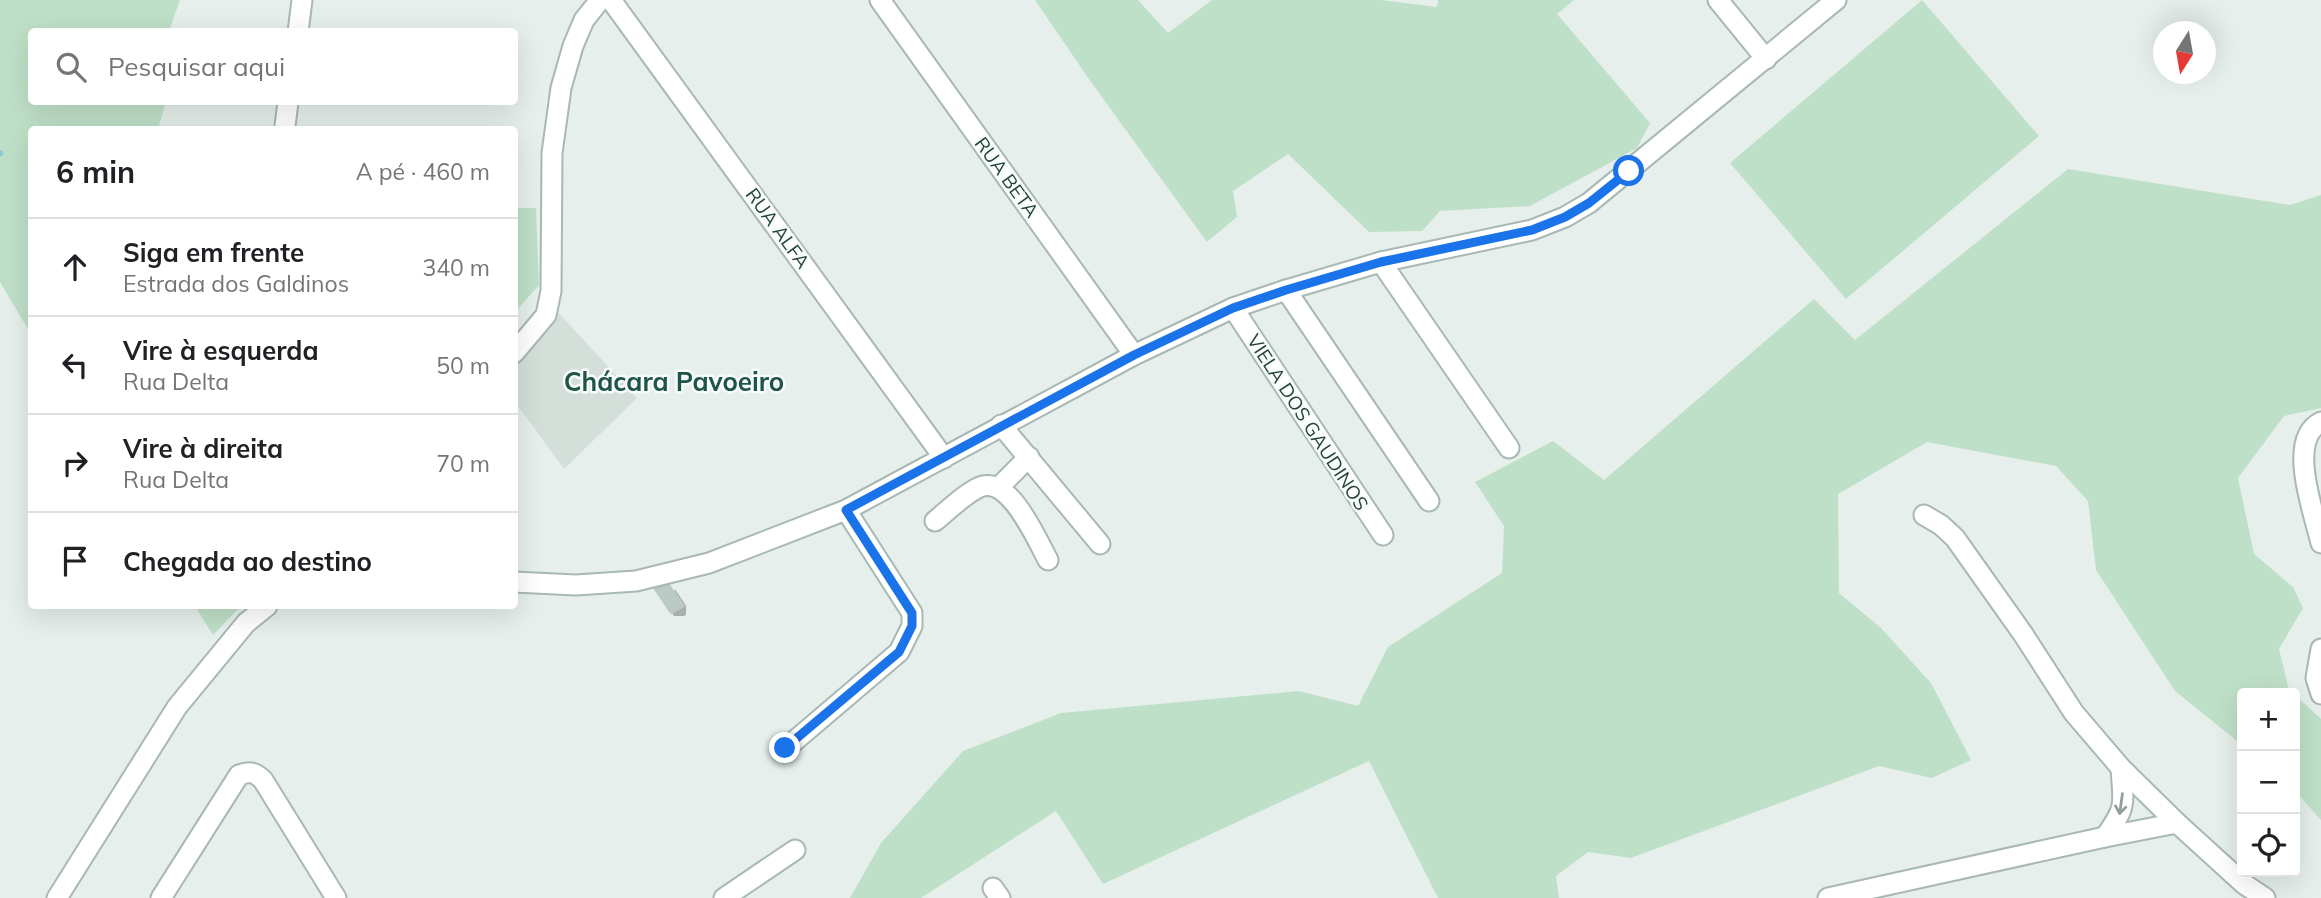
<!DOCTYPE html>
<html lang="pt">
<meta charset="utf-8">
<style>
:root{--surface:#fff;--page:#f2f2f2;--text:#202124;--muted:#757577;--line:#e0e0e0}
body{margin:0;font-family:Mulish,sans-serif;background:var(--page);color:var(--text)}
.controls{position:absolute;right:21px;bottom:21px;display:grid;overflow:hidden;border-radius:7px;box-shadow:0 7px 28px #0002}
.controls button{width:63px;height:63px;display:grid;place-items:center;padding:0;border:0;border-bottom:2px solid var(--line);background:var(--surface);color:var(--text);font:35px sans-serif}
.compass{position:absolute;left:2153px;top:21px;width:63px;height:63px;border-radius:50%;background:var(--surface);box-shadow:0 7px 28px #0002;rotate:191deg}
.stop{position:absolute;width:21px;height:21px;margin:-16px;border:5px solid #1a73e8;border-radius:50%;background:#fff}
.stop.end{background:#1a73e8;border-color:#fff;box-shadow:0 2px 7px #0008}
.list{margin:0;padding:0;list-style:none}
h2{display:flex;justify-content:space-between;align-items:center;height:91px;margin:0;padding:0 28px;font-size:30px}
h2 small{font-size:23px;font-weight:400;color:var(--muted)}
.list li{display:grid;grid-template-columns:46px 1fr auto;gap:21px;align-items:center;box-sizing:border-box;height:98px;padding:0 28px;border-top:2px solid var(--line)}
.list b{display:block;font-size:26px;white-space:nowrap}
.list p{margin:0;font-size:23px;white-space:nowrap;color:var(--muted)}
.list em{font-size:23px;font-style:normal;color:var(--muted)}
.icon{flex:none;width:38px;height:38px;fill:none;stroke:currentColor;stroke-width:2;stroke-linecap:round;stroke-linejoin:round}
.map{position:relative;flex:none;width:2321px;height:898px;overflow:hidden}
.search{position:absolute;background:var(--surface);box-shadow:0 7px 28px #0002;left:28px;top:28px;width:490px;height:77px;display:flex;align-items:center;gap:18px;box-sizing:border-box;padding:0 24px;border-radius:7px;color:var(--muted);font-size:26px}
.panel{position:absolute;background:var(--surface);box-shadow:0 7px 28px #0002;left:28px;top:126px;width:490px;height:483px;border-radius:7px}
.map>svg:first-child{display:block}
</style>
<div class="map">
<svg width="2321" height="898" viewBox="0 0 2321 898">
<defs>
<filter id="shadow"><feDropShadow dx="6" dy="6" stdDeviation="0" flood-color="#0004"/></filter>
</defs>
<rect width="100%" height="100%" fill="#e6efeb"/>
<polygon fill="#d4dfda" points="556,310 637,398 564,469 515,402 515,366"/>
<g fill="#bfe0c8">
<polygon points="0,0 180,0 169,31 32,32 32,102 166,102 158,129 32,130 31,334 0,282"/>
<polygon points="1035,0 1138,0 1168,33 1212,0 1381,0 1437,7 1438,0 1574,0 1557,14 1650,123 1637,148 1530,206 1440,211 1422,231 1369,232 1288,154 1233,191 1237,217 1207,242 1091,82"/>
<polygon points="1922,0 2039,136 1846,299 1730,163"/>
<polygon points="2068,169 2290,205 2321,195 2321,408 2284,416 2238,478 2254,554 2293,587 2303,608 2279,649 2289,690 2292,693 2242,693 2242,745 2175,691 2096,570 2088,501 2056,466 1927,442 1838,494 1839,593 1881,628 1931,683 1971,760 1932,778 1879,766 1631,858 1588,852 1556,876 1559,898 1438,898 1369,761 1103,884 1056,811 921,898 850,898 881,843 963,751 1061,713 1299,691 1358,706 1388,647 1502,573 1504,526 1475,482 1553,441 1604,480 1814,299 1855,340"/>
<polygon points="515,208 536,208 539,285 515,312"/>
<polygon points="195,606 241,606 213,635"/>
<polygon points="2295,695 2321,719 2321,820 2295,791"/>
</g>
<g fill="none" stroke-linecap="round" stroke-linejoin="round">
<polyline stroke="#8ec9d4" stroke-width="5" points="0,154 1,153"/>
</g>
<polygon fill="#bbcac4" stroke="#b8c9c2" stroke-width="2" filter="url(#shadow)" points="669,585 683,606 671,613 655,589"/>
<g fill="none" stroke-linecap="round" stroke-linejoin="round">
<defs>
<g id="minor">
<polyline points="611,0 944,458"/>
<polyline points="880,0 1134,355"/>
<polyline points="1718,0 1766,59"/>
<polyline points="298,32 302,0"/>
<polyline points="285,126 288,102"/>
<polyline points="1381,262 1509,448"/>
<polyline points="1286,290 1429,501"/>
<polyline points="1233,308 1383,535"/>
<polyline points="514,353 546,315 551,291 552,153 561,88 573,46 584,20 600,0"/>
<path d="M2321 422C2286 439 2314 513 2321 543"/>
<polyline points="1001,425 1100,544"/>
<polyline points="999,487 1029,457"/>
<polyline points="1924,515 1941,525 1955,538 2023,634 2074,713 2121,768 2177,823 2244,884 2265,898"/>
<path d="M935 521C946 512 970 489 983 486 1011 479 1037 540 1048 560"/>
<polyline points="514,582 576,585 636,581 709,563 846,510 1134,355 1233,308 1286,290 1381,262 1532,230 1565,217 1589,203 1836,0"/>
<polyline points="2321,649 2316,678 2321,694"/>
<polyline points="785,749 899,652 912,626 912,613 846,510"/>
<path d="M2105 837C2128 805 2123 804 2121 768"/>
<polyline points="993,888 1000,898"/>
<polyline points="57,898 177,707 246,623 267,606"/>
<path d="M161 898 239 775C249 771 255 772 263 780L336 898"/>
<polyline points="724,898 795,850"/>
<polyline points="1828,898 2105,837 2177,823"/>
</g>
</defs>
<use href="#minor" stroke="#a8b8b2" stroke-width="23"/>
<use href="#minor" stroke="#fff" stroke-width="19"/>
</g>
<defs><path id="oneway-shaft" d="M-6 0H5M1.5-3L5.5 0L1.5 3" fill="none" stroke-width="1.6" stroke-linecap="round" stroke-linejoin="round" transform="scale(1.75)"/></defs>
<use stroke="#92a09c" href="#oneway-shaft" transform="translate(2121 804) rotate(98)"/>
<g fill="none" stroke-linecap="round" stroke-linejoin="round">
<polyline stroke="#1a73e8" stroke-width="9" points="785,748 899,652 912,626 912,613 846,510 1134,355 1233,308 1286,290 1381,262 1532,230 1565,217 1589,203 1629,171"/>
</g>
<g text-anchor="middle" stroke-width="5" stroke-linejoin="round" paint-order="stroke">
<g font-size="19" fill="#24423a" stroke="#f7fbf9">
<text transform="translate(1007 177) rotate(54)" y="7">RUA BETA</text>
<text transform="translate(778 228) rotate(54)" y="7">RUA ALFA</text>
<text transform="translate(1308 422) rotate(57)" y="7">VIELA DOS GAUDINOS</text>
</g>
<g font-size="26" font-weight="bold" fill="#1f5548" stroke="#f7fbf9">
<text x="674" y="391">Chácara Pavoeiro</text>
</g>
</g>
</svg>
<div class="controls">
<button>+</button>
<button>−</button>
<button><svg class="icon" aria-label="locate" viewBox="0 0 24 24"><circle cx="12" cy="12" r="6"/><path d="M12 2v4M12 18v4M2 12h4M18 12h4"/></svg></button>
</div>
<svg class="compass" viewBox="-18 -18 36 36"><path d="M0-13l5 13h-10z" fill="#e53935"/><path d="M0 13l5-13h-10z" fill="#757577"/></svg>
<div class="stop" style="left:1629px;top:171px"></div>
<div class="stop end" style="left:785px;top:748px"></div>
<div class="search"><svg class="icon" aria-label="search" viewBox="0 0 24 24"><circle cx="10" cy="10" r="6"/><path d="M15 15l6 6"/></svg>Pesquisar aqui</div>
<section class="panel">
<h2>6 min<small>A pé · 460 m</small></h2>
<ul class="list">
<li><svg class="icon" aria-label="ahead" viewBox="0 0 24 24"><path d="M12 20V5M6 11l6-6 6 6"/></svg><div><b>Siga em frente</b><p>Estrada dos Galdinos</p></div><em>340 m</em></li>
<li><svg class="icon" aria-label="left" viewBox="0 0 24 24"><path d="M17 20v-9H6M10 6l-5 5 5 5"/></svg><div><b>Vire à esquerda</b><p>Rua Delta</p></div><em>50 m</em></li>
<li><svg class="icon" aria-label="right" viewBox="0 0 24 24"><path d="M7 20v-9h11M14 6l5 5-5 5"/></svg><div><b>Vire à direita</b><p>Rua Delta</p></div><em>70 m</em></li>
<li><svg class="icon" aria-label="arrive" viewBox="0 0 24 24"><path d="M6 21V4h12l-3 4 3 4H6"/></svg><div><b>Chegada ao destino</b></div></li>
</ul>
</section>
</div>
